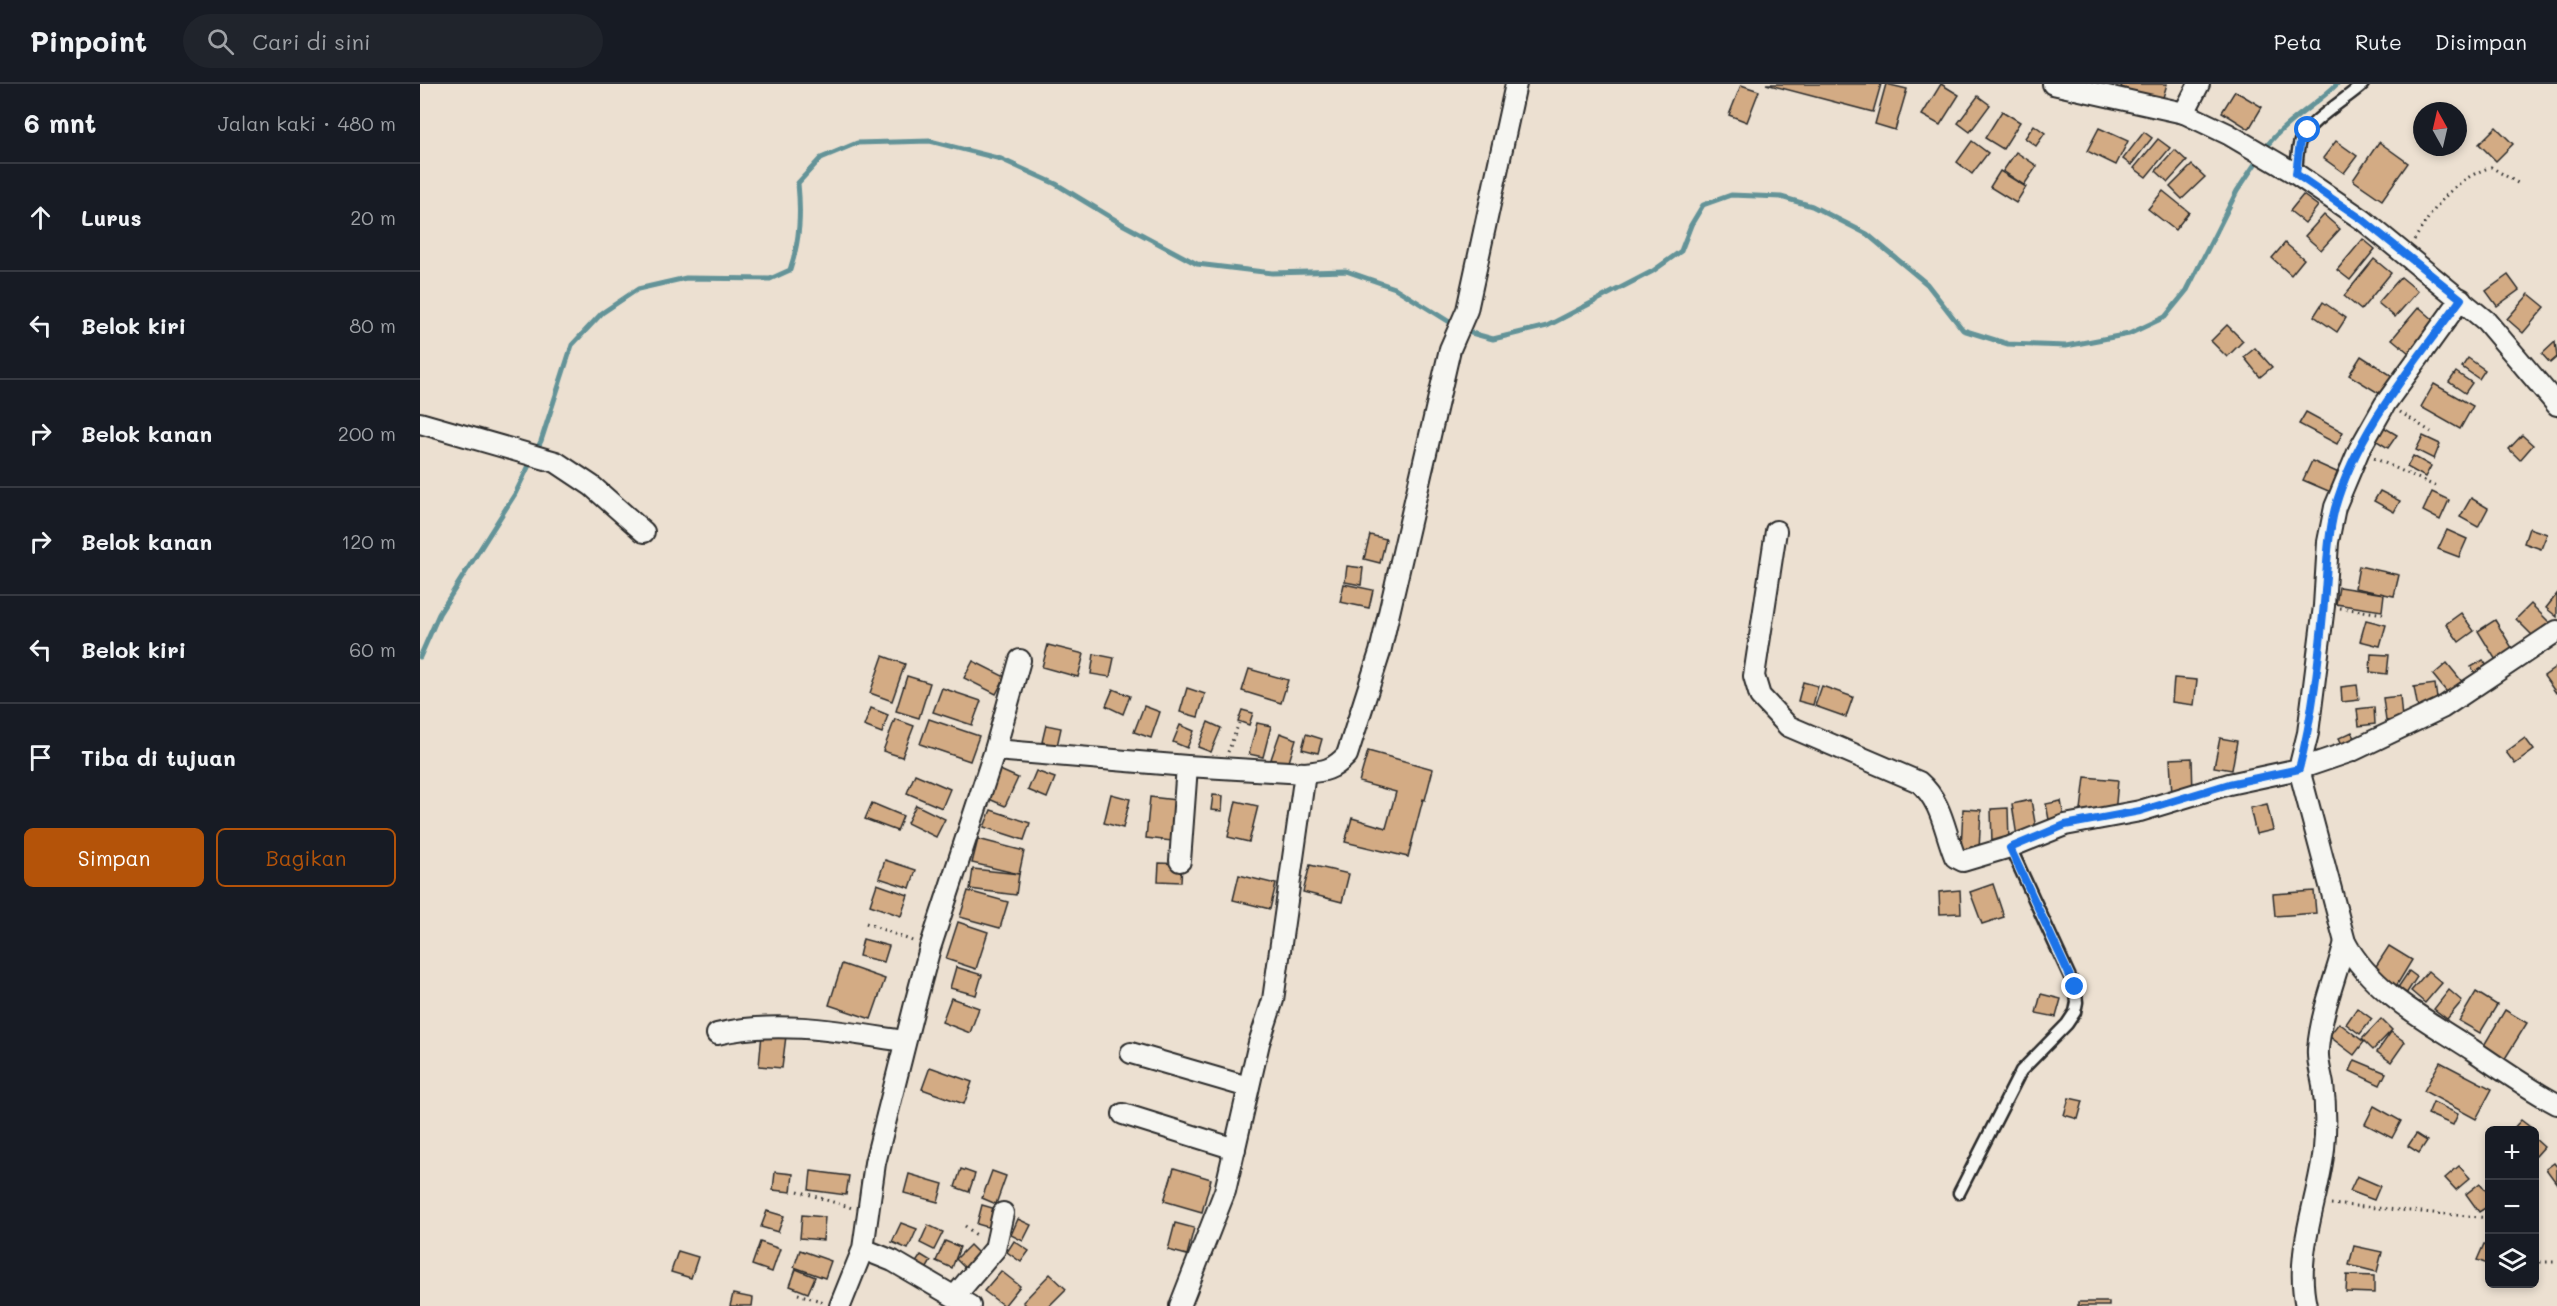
<!DOCTYPE html>
<html lang="id">
<meta charset="utf-8">
<style>
:root{--surface:#171b24;--page:#20242c;--text:#f1f3f6;--muted:#9ea1a6;--line:#363941;--accent:#b45309}
body{margin:0;font-family:Mali,sans-serif;background:var(--page);color:var(--text)}
.controls{position:absolute;right:18px;bottom:18px;display:grid;overflow:hidden;border-radius:9px;box-shadow:0 3px 9px #0003}
.controls button{width:54px;height:54px;display:grid;place-items:center;padding:0;border:0;border-bottom:2px solid var(--line);background:var(--surface);color:var(--text);font:30px sans-serif}
.compass{position:absolute;left:1993px;top:18px;width:54px;height:54px;border-radius:50%;background:var(--surface);box-shadow:0 3px 9px #0003;rotate:352deg}
.stop{position:absolute;width:18px;height:18px;margin:-14px;border:4px solid #1a73e8;border-radius:50%;background:#fff}
.stop.end{background:#1a73e8;border-color:#fff;box-shadow:0 2px 6px #0008}
.list{margin:0;padding:0;list-style:none}
h2{display:flex;justify-content:space-between;align-items:center;height:78px;margin:0;padding:0 24px;font-size:26px}
h2 small{font-size:20px;font-weight:400;color:var(--muted)}
.list li{display:grid;grid-template-columns:39px 1fr auto;gap:18px;align-items:center;box-sizing:border-box;height:108px;padding:0 24px;border-top:2px solid var(--line)}
.list b{display:block;font-size:22px;white-space:nowrap}
.list em{font-size:20px;font-style:normal;color:var(--muted)}
.actions{display:flex;gap:12px;padding:18px 24px}
.actions a{flex:1;padding:14px 0;border:2px solid var(--accent);border-radius:9px;text-align:center;font-size:21px;color:var(--accent)}
.actions .main{background:var(--accent);color:#fff}
.icon{flex:none;width:33px;height:33px;fill:none;stroke:currentColor;stroke-width:2;stroke-linecap:round;stroke-linejoin:round}
.map{position:relative;flex:none;width:2137px;height:1222px;overflow:hidden}
header{display:flex;align-items:center;gap:36px;box-sizing:border-box;height:84px;padding:0 30px;background:var(--surface);border-bottom:2px solid var(--line)}
header strong{font-size:28px}
nav{display:flex;gap:33px;margin-inline-start:auto;font-size:21px}
.search{width:420px;height:54px;background:var(--page);display:flex;align-items:center;gap:15px;box-sizing:border-box;padding:0 21px;border-radius:33px;color:var(--muted);font-size:22px}
main{display:flex}
aside{flex:1;background:var(--surface)}
.map>svg:first-child{display:block}
</style>
<header>
<strong>Pinpoint</strong>
<div class="search"><svg class="icon" aria-label="search" viewBox="0 0 24 24"><circle cx="10" cy="10" r="6"/><path d="M15 15l6 6"/></svg>Cari di sini</div>
<nav><a>Peta</a><a>Rute</a><a>Disimpan</a></nav>
</header>
<main>
<aside>
<h2>6 mnt<small>Jalan kaki · 480 m</small></h2>
<ul class="list">
<li><svg class="icon" aria-label="ahead" viewBox="0 0 24 24"><path d="M12 20V5M6 11l6-6 6 6"/></svg><div><b>Lurus</b></div><em>20 m</em></li>
<li><svg class="icon" aria-label="left" viewBox="0 0 24 24"><path d="M17 20v-9H6M10 6l-5 5 5 5"/></svg><div><b>Belok kiri</b></div><em>80 m</em></li>
<li><svg class="icon" aria-label="right" viewBox="0 0 24 24"><path d="M7 20v-9h11M14 6l5 5-5 5"/></svg><div><b>Belok kanan</b></div><em>200 m</em></li>
<li><svg class="icon" aria-label="right" viewBox="0 0 24 24"><path d="M7 20v-9h11M14 6l5 5-5 5"/></svg><div><b>Belok kanan</b></div><em>120 m</em></li>
<li><svg class="icon" aria-label="left" viewBox="0 0 24 24"><path d="M17 20v-9H6M10 6l-5 5 5 5"/></svg><div><b>Belok kiri</b></div><em>60 m</em></li>
<li><svg class="icon" aria-label="arrive" viewBox="0 0 24 24"><path d="M6 21V4h12l-3 4 3 4H6"/></svg><div><b>Tiba di tujuan</b></div></li>
</ul>
<div class="actions"><a class="main">Simpan</a><a>Bagikan</a></div>
</aside>
<div class="map">
<svg width="2137" height="1222" viewBox="0 0 2137 1222">
<rect width="100%" height="100%" fill="#ece0d1"/>
<filter id="ink" filterUnits="userSpaceOnUse"><feTurbulence type="fractalNoise" baseFrequency=".0167" numOctaves="2"/><feDisplacementMap in="SourceGraphic" scale="12" xChannelSelector="R" yChannelSelector="G"/><feConvolveMatrix kernelMatrix="1 2 1 2 8 2 1 2 1" color-interpolation-filters="sRGB"/></filter>
<g filter="url(#ink)">
<g fill="none" stroke-linecap="round" stroke-linejoin="round">
<g stroke="#639398" stroke-width="5">
<path d="M1844 66C1862 39 1894 23 1917 0"/>
<path d="M0 573 19 530 95 410 121 357 152 261 182 229 218 205 266 194 350 195 370 186C380 156 381 130 378 99L401 74 437 59 510 57 581 75 636 100 702 140 777 180 852 189 926 187 975 204 1044 247 1073 255 1127 242 1233 187 1261 167 1271 141 1283 121 1311 111 1361 113 1392 122 1447 150 1507 200 1543 246 1588 260 1646 262 1709 250 1745 233 1767 206 1817 107 1839 74"/>
</g>
</g>
<g fill="#d3ab84" stroke="#2b2b2b" stroke-width="1.5">
<polygon points="1346,0 1461,0 1453,28"/>
<polygon points="1466,0 1487,5 1475,46 1455,40"/>
<polygon points="1521,0 1539,11 1520,41 1502,31"/>
<polygon points="1702,0 1747,0 1742,17 1701,3"/>
<polygon points="1321,1 1339,7 1327,38 1309,31"/>
<polygon points="1815,7 1842,23 1829,45 1802,28"/>
<polygon points="1558,12 1570,21 1550,48 1538,39"/>
<polygon points="1582,27 1600,38 1583,65 1565,54"/>
<polygon points="1614,41 1625,49 1616,62 1605,54"/>
<polygon points="2076,43 2093,60 2076,77 2059,60"/>
<polygon points="1679,44 1708,57 1696,81 1667,67"/>
<polygon points="1724,48 1732,54 1711,81 1703,75"/>
<polygon points="1738,55 1750,64 1726,93 1714,84"/>
<polygon points="1552,57 1568,69 1552,90 1537,78"/>
<polygon points="1916,57 1937,72 1924,89 1903,74"/>
<polygon points="1959,58 1988,79 1962,116 1933,96"/>
<polygon points="1755,66 1767,77 1748,98 1736,87"/>
<polygon points="1596,68 1617,82 1604,101 1583,87"/>
<polygon points="1772,81 1785,93 1762,115 1750,103"/>
<polygon points="1580,87 1606,103 1596,119 1570,103"/>
<polygon points="1743,107 1769,128 1755,146 1728,125"/>
<polygon points="1883,111 1898,122 1885,139 1870,127"/>
<polygon points="1904,131 1920,145 1901,166 1885,152"/>
<polygon points="1943,155 1955,165 1930,196 1917,186"/>
<polygon points="1865,159 1884,175 1871,191 1852,174"/>
<polygon points="1954,175 1971,189 1941,226 1924,212"/>
<polygon points="2088,191 2099,206 2077,222 2066,207"/>
<polygon points="1981,193 1998,207 1975,233 1958,219"/>
<polygon points="2109,210 2125,223 2103,249 2087,235"/>
<polygon points="1903,218 1926,234 1917,248 1894,232"/>
<polygon points="1999,223 2015,237 1989,269 1972,255"/>
<polygon points="1807,241 1823,257 1807,273 1791,257"/>
<polygon points="2135,258 2137,273 2130,279 2122,270"/>
<polygon points="1835,264 1852,283 1840,293 1824,273"/>
<polygon points="1941,272 1977,295 1965,313 1929,291"/>
<polygon points="2048,274 2065,286 2059,295 2042,283"/>
<polygon points="2036,288 2052,299 2045,309 2029,298"/>
<polygon points="2014,300 2053,322 2040,345 2001,323"/>
<polygon points="1886,328 1923,348 1917,360 1879,340"/>
<polygon points="1960,341 1977,351 1968,364 1952,354"/>
<polygon points="2102,351 2113,361 2100,376 2089,365"/>
<polygon points="2003,352 2020,360 2014,375 1996,366"/>
<polygon points="1993,372 2011,382 2005,393 1987,383"/>
<polygon points="1892,377 1921,390 1913,409 1883,396"/>
<polygon points="1960,407 1980,417 1974,428 1954,417"/>
<polygon points="2012,408 2029,416 2020,436 2003,427"/>
<polygon points="2051,414 2068,424 2058,443 2040,433"/>
<polygon points="2109,444 2127,450 2121,465 2104,459"/>
<polygon points="2027,446 2047,455 2039,473 2018,465"/>
<polygon points="950,451 966,455 960,479 944,475"/>
<polygon points="927,482 943,484 941,501 925,498"/>
<polygon points="1939,482 1979,491 1974,512 1935,504"/>
<polygon points="924,500 953,506 949,524 920,518"/>
<polygon points="1919,503 1964,510 1962,527 1916,520"/>
<polygon points="2137,510 2137,533 2126,524"/>
<polygon points="2111,520 2132,541 2117,556 2096,535"/>
<polygon points="2041,529 2054,547 2039,558 2026,540"/>
<polygon points="1946,536 1966,541 1960,562 1940,557"/>
<polygon points="2075,536 2094,567 2077,578 2058,547"/>
<polygon points="628,561 664,570 658,593 622,583"/>
<polygon points="674,570 694,574 690,593 671,590"/>
<polygon points="1951,570 1969,571 1967,590 1950,588"/>
<polygon points="463,572 485,580 472,617 450,609"/>
<polygon points="2063,576 2071,588 2060,596 2051,583"/>
<polygon points="553,577 585,593 576,610 544,594"/>
<polygon points="2027,579 2044,600 2030,612 2013,591"/>
<polygon points="2137,583 2137,608 2136,609 2124,592"/>
<polygon points="829,585 868,596 861,619 822,607"/>
<polygon points="487,592 510,599 499,634 476,627"/>
<polygon points="1754,594 1777,596 1774,621 1752,618"/>
<polygon points="1383,598 1398,602 1393,621 1378,617"/>
<polygon points="2015,600 2018,622 1998,625 1994,603"/>
<polygon points="1937,601 1939,616 1922,618 1921,603"/>
<polygon points="1402,602 1433,613 1426,633 1395,622"/>
<polygon points="522,604 561,617 552,641 513,628"/>
<polygon points="767,604 785,610 778,633 760,628"/>
<polygon points="693,605 710,612 703,630 686,622"/>
<polygon points="1980,612 1982,635 1966,637 1963,614"/>
<polygon points="724,622 740,628 731,654 714,648"/>
<polygon points="1954,623 1955,640 1939,642 1937,625"/>
<polygon points="451,624 468,631 462,649 444,642"/>
<polygon points="822,626 833,629 829,641 818,637"/>
<polygon points="475,635 494,642 482,673 463,667"/>
<polygon points="509,635 559,652 550,677 500,660"/>
<polygon points="788,638 801,644 791,668 778,663"/>
<polygon points="837,639 851,642 843,673 829,670"/>
<polygon points="626,641 641,644 637,662 622,658"/>
<polygon points="760,641 774,647 767,664 753,658"/>
<polygon points="1932,648 1938,660 1925,666 1919,654"/>
<polygon points="860,649 876,655 868,681 851,675"/>
<polygon points="886,650 902,655 898,669 882,665"/>
<polygon points="1800,654 1817,657 1812,686 1794,683"/>
<polygon points="2105,654 2114,666 2095,680 2086,668"/>
<polygon points="948,667 1013,685 1005,716 1003,715 988,773 925,758 932,734 966,744 976,708 939,698"/>
<polygon points="1772,674 1773,711 1752,712 1750,675"/>
<polygon points="580,686 598,694 585,722 567,714"/>
<polygon points="616,687 635,694 627,714 608,706"/>
<polygon points="495,690 530,705 522,724 487,709"/>
<polygon points="1665,693 1698,696 1695,730 1661,726"/>
<polygon points="691,710 710,715 703,744 684,739"/>
<polygon points="793,711 803,712 802,727 791,726"/>
<polygon points="730,713 756,716 752,757 726,754"/>
<polygon points="1611,716 1617,750 1597,753 1592,720"/>
<polygon points="816,717 838,722 829,758 808,753"/>
<polygon points="1641,717 1645,739 1630,741 1626,720"/>
<polygon points="452,719 483,732 477,747 445,735"/>
<polygon points="1847,720 1853,746 1836,750 1830,724"/>
<polygon points="496,721 525,735 516,753 487,739"/>
<polygon points="1588,724 1589,758 1572,759 1571,725"/>
<polygon points="1543,725 1561,726 1559,766 1541,765"/>
<polygon points="571,726 610,739 604,756 564,743"/>
<polygon points="558,755 604,767 599,790 552,779"/>
<polygon points="465,776 496,786 490,804 459,794"/>
<polygon points="739,779 762,780 761,798 738,797"/>
<polygon points="890,781 929,790 922,818 883,808"/>
<polygon points="553,785 599,790 596,811 550,805"/>
<polygon points="819,791 856,800 850,825 813,816"/>
<polygon points="457,800 488,811 481,832 450,821"/>
<polygon points="1573,800 1584,833 1562,840 1550,808"/>
<polygon points="1540,806 1541,829 1520,830 1519,808"/>
<polygon points="548,807 588,818 580,844 540,833"/>
<polygon points="1894,807 1896,829 1855,832 1853,810"/>
<polygon points="538,838 568,848 556,885 526,875"/>
<polygon points="443,855 469,862 464,878 439,872"/>
<polygon points="1969,862 1992,876 1975,904 1951,890"/>
<polygon points="422,880 465,895 451,935 409,921"/>
<polygon points="536,883 562,891 556,911 530,904"/>
<polygon points="1989,887 1997,893 1986,910 1977,905"/>
<polygon points="2008,887 2022,899 2005,919 1991,907"/>
<polygon points="2029,906 2042,917 2027,935 2014,925"/>
<polygon points="2056,908 2077,921 2060,949 2039,937"/>
<polygon points="1621,910 1641,915 1636,933 1616,929"/>
<polygon points="531,914 559,924 550,949 522,938"/>
<polygon points="1937,924 1952,935 1940,950 1926,940"/>
<polygon points="2085,926 2107,939 2081,981 2060,968"/>
<polygon points="1961,935 1972,946 1953,966 1942,955"/>
<polygon points="1919,939 1944,958 1934,971 1909,952"/>
<polygon points="1971,948 1985,958 1971,978 1957,968"/>
<polygon points="342,950 366,952 362,984 339,982"/>
<polygon points="1935,976 1966,989 1960,1001 1930,987"/>
<polygon points="2020,978 2072,1005 2056,1035 2004,1007"/>
<polygon points="510,983 552,998 544,1020 502,1005"/>
<polygon points="1649,1014 1663,1017 1658,1035 1644,1031"/>
<polygon points="2013,1018 2038,1030 2033,1041 2008,1030"/>
<polygon points="1954,1022 1981,1037 1972,1054 1945,1040"/>
<polygon points="2101,1036 2110,1043 2108,1046 2092,1046"/>
<polygon points="1996,1050 2007,1057 1999,1069 1988,1062"/>
<polygon points="2114,1054 2124,1063 2116,1072 2114,1071"/>
<polygon points="2134,1079 2137,1083 2137,1100 2126,1085"/>
<polygon points="2039,1082 2050,1094 2036,1106 2025,1094"/>
<polygon points="754,1084 791,1095 782,1128 744,1117"/>
<polygon points="541,1085 555,1090 549,1108 535,1103"/>
<polygon points="391,1087 429,1092 426,1111 389,1106"/>
<polygon points="572,1087 586,1092 576,1120 562,1114"/>
<polygon points="355,1088 373,1090 371,1108 353,1106"/>
<polygon points="489,1090 523,1100 518,1118 484,1109"/>
<polygon points="1937,1092 1960,1102 1954,1116 1930,1107"/>
<polygon points="2060,1099 2070,1112 2070,1121 2059,1128 2046,1110"/>
<polygon points="562,1121 576,1125 571,1144 557,1140"/>
<polygon points="347,1127 364,1132 358,1148 341,1143"/>
<polygon points="382,1131 405,1133 403,1156 380,1154"/>
<polygon points="598,1135 611,1141 603,1157 591,1151"/>
<polygon points="481,1139 497,1145 488,1165 472,1158"/>
<polygon points="755,1139 774,1144 767,1171 748,1166"/>
<polygon points="508,1141 523,1148 514,1166 500,1159"/>
<polygon points="525,1157 540,1163 532,1184 516,1177"/>
<polygon points="594,1157 609,1167 601,1178 587,1168"/>
<polygon points="340,1158 360,1165 352,1188 332,1181"/>
<polygon points="2064,1160 2070,1163 2070,1181 2057,1176"/>
<polygon points="550,1161 562,1173 548,1187 536,1175"/>
<polygon points="1934,1162 1962,1168 1957,1188 1929,1181"/>
<polygon points="380,1166 411,1177 405,1194 374,1183"/>
<polygon points="258,1167 278,1173 271,1194 251,1188"/>
<polygon points="501,1171 511,1177 504,1189 493,1183"/>
<polygon points="376,1185 395,1193 388,1209 370,1202"/>
<polygon points="581,1187 600,1202 584,1222 564,1207"/>
<polygon points="630,1190 646,1205 629,1222 607,1222 603,1218"/>
<polygon points="1927,1191 1954,1192 1954,1209 1926,1208"/>
<polygon points="313,1210 333,1214 332,1222 310,1222"/>
<rect x="1658" y="1218" width="31" height="4"/>
</g>
<g fill="none" stroke-linecap="round" stroke-linejoin="round">
<defs>
<g id="service">
<path d="M1876 90C1877 79 1877 66 1880 57 1887 38 1928 14 1943 0"/>
<polyline points="1539,1109 1601,987 1647,940 1655,928 1657,918 1655,904 1590,763"/>
</g>
<g id="minor">
<polyline points="1633,0 1764,29 1779,0"/>
<polyline points="1764,29 1808,50 1876,90 1943,136 2066,237 2137,321"/>
<path d="M2041 215 1965 320 1939 366 1915 423 1908 458 1904 522 1888 649 1879 685 1925 858C1951 907 2006 936 2051 965 2079 984 2107 1004 2137 1020"/>
<polyline points="0,339 136,378 172,402 224,448"/>
<path d="M1356 447 1334 592 1340 612 1368 642 1499 698C1522 718 1524 746 1535 773L1543 777 1590 763 1645 741 1720 727 1809 700 1879 685 1932 667 2022 624 2137 547"/>
<polyline points="575,666 767,682 885,689"/>
<polyline points="760,777 767,682"/>
<path d="M297 950C357 935 424 948 484 957"/>
<polyline points="711,969 828,1003"/>
<polyline points="703,1030 815,1065"/>
<polyline points="443,1165 473,1177 550,1222"/>
<polyline points="535,1212 575,1165 583,1129"/>
<polyline points="420,1222 443,1165 455,1079 495,920 510,864 575,666 600,576"/>
<path d="M760 1222 805 1107 839 959 853 916 885 689C905 687 913 686 927 671L960 568 1030 265 1047 226 1096 0"/>
<path d="M1886 1222C1874 1169 1898 1118 1904 1065 1906 1043 1906 1022 1903 1001 1901 988 1897 978 1898 965 1901 928 1916 893 1925 858"/>
</g>
</defs>
<use href="#service" stroke="#2b2b2b" stroke-width="15"/>
<use href="#minor" stroke="#2b2b2b" stroke-width="24"/>
<g stroke="#2b2b2b" stroke-width="3" stroke-dasharray="1.5 4.5" stroke-linecap="butt">
<path d="M1994 156C2015 123 2032 96 2071 83L2101 101"/>
<polyline points="1980,328 2011,348"/>
<polyline points="1954,374 2019,404"/>
<polyline points="1920,524 1965,530"/>
<polyline points="808,668 819,639"/>
<polyline points="446,839 495,858"/>
<polyline points="378,1107 432,1124"/>
<polyline points="1911,1120 2070,1134"/>
<polyline points="545,1142 559,1153"/>
<polyline points="2114,1178 2137,1178"/>
<polyline points="378,1210 404,1218"/>
</g>
<use href="#service" stroke="#f6f6f2" stroke-width="10"/>
<use href="#minor" stroke="#f6f6f2" stroke-width="20"/>
</g>
</g>
<g fill="none" stroke-linecap="round" stroke-linejoin="round" filter="url(#ink)">
<path stroke="#1a73e8" stroke-width="8" d="M1655 903 1590 764 1645 741 1720 727 1809 700 1879 685C1893 631 1899 574 1904 519 1907 487 1907 455 1915 424 1937 346 1994 280 2041 215L1943 136 1876 90 1880 58 1888 46"/>
</g>
</svg>
<div class="controls">
<button>+</button>
<button>−</button>
<button><svg class="icon" aria-label="layers" viewBox="0 0 24 24"><path d="M12 4l9 5-9 5-9-5zM3 14l9 5 9-5"/></svg></button>
</div>
<svg class="compass" viewBox="-18 -18 36 36"><path d="M0-13l5 13h-10z" fill="#e53935"/><path d="M0 13l5-13h-10z" fill="#9ea1a6"/></svg>
<div class="stop" style="left:1888px;top:46px"></div>
<div class="stop end" style="left:1655px;top:903px"></div>
</div>
</main>
